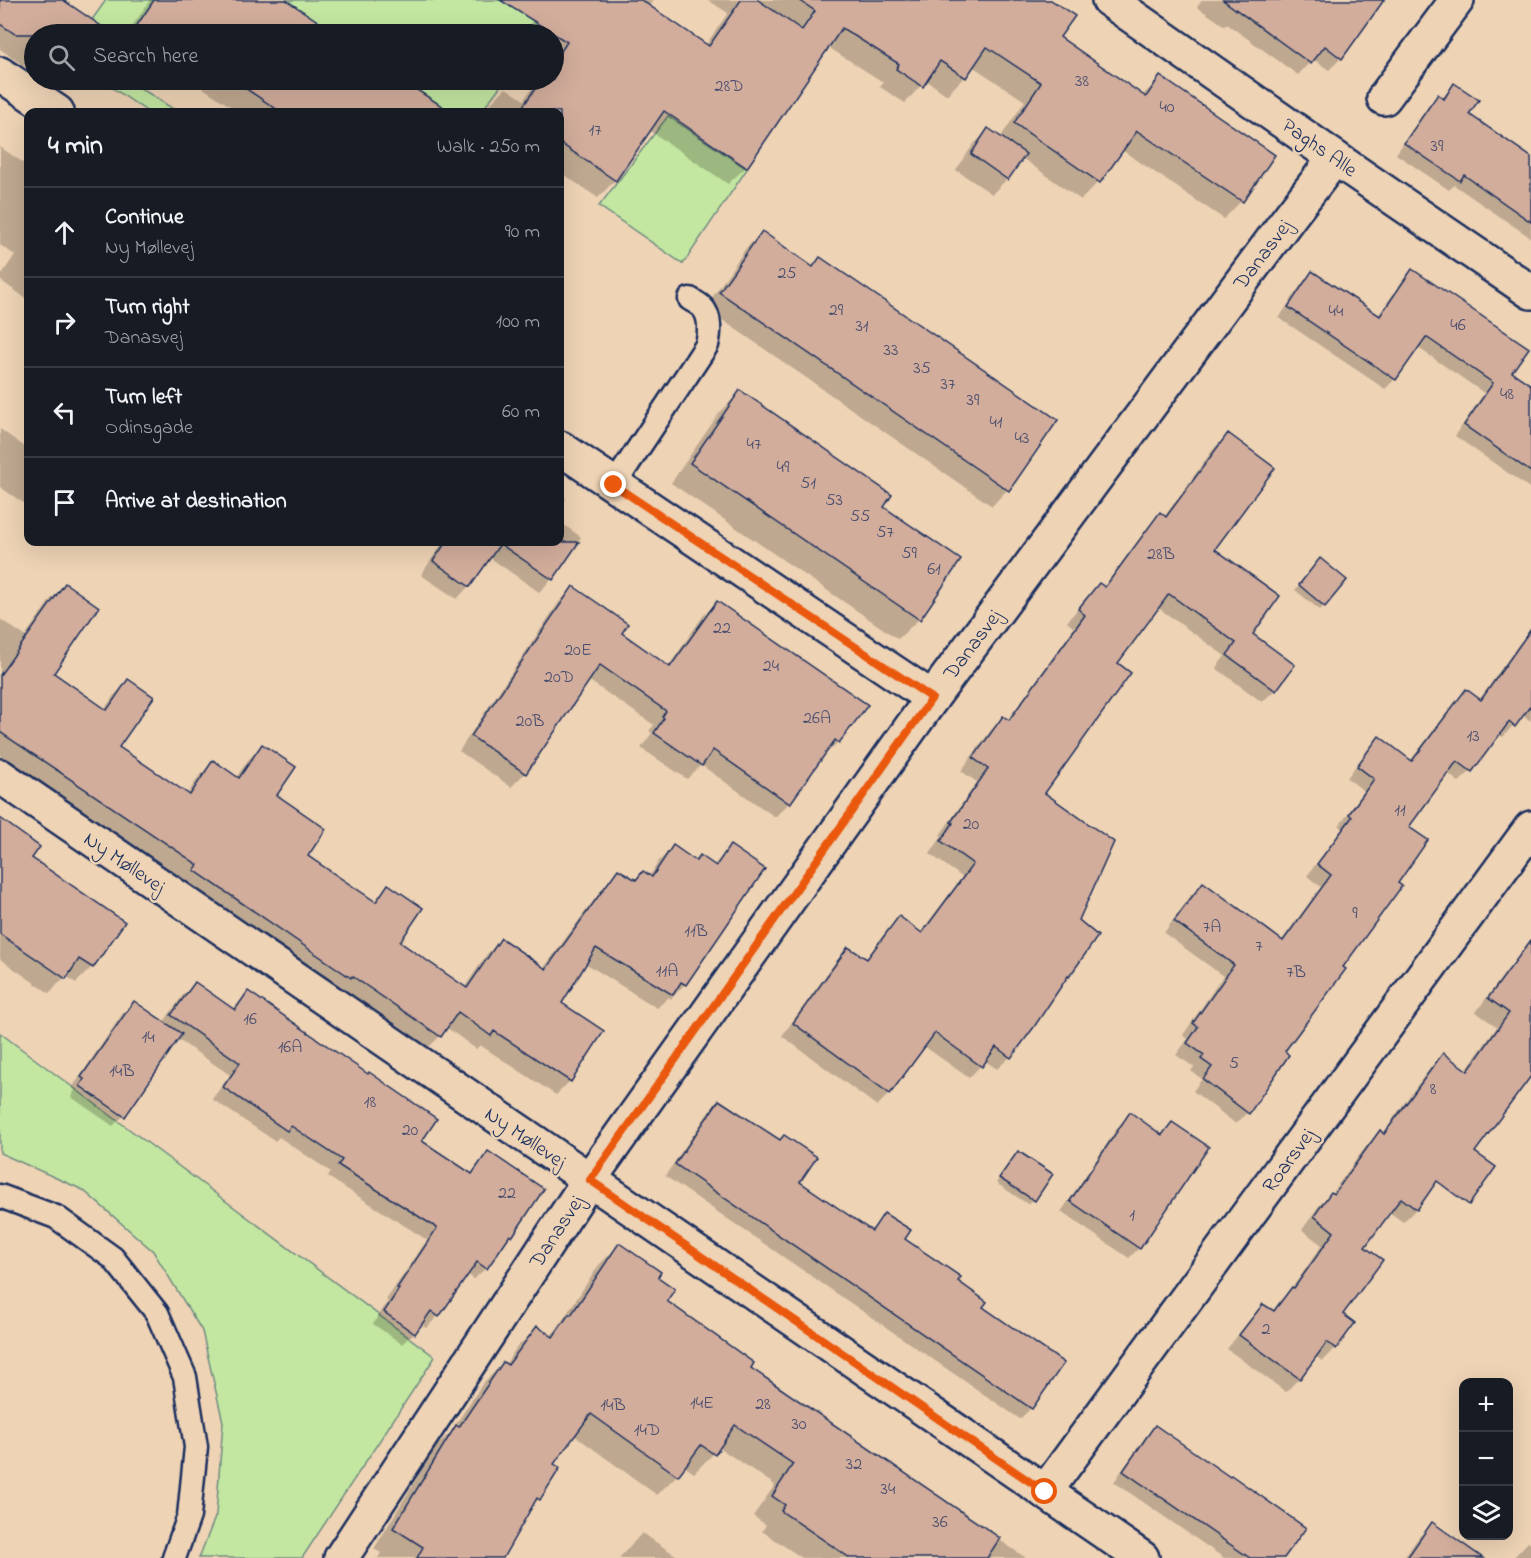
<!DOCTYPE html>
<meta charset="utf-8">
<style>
:root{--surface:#171b24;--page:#20242c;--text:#f1f3f6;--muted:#9ea1a6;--line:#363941}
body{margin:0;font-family:"Indie Flower",sans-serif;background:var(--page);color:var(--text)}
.controls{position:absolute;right:18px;bottom:18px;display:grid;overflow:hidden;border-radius:12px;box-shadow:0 6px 24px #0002}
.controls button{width:54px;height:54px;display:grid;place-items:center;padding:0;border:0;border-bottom:2px solid var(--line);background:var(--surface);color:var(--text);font:30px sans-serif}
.stop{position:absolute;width:18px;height:18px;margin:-14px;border:4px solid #ea580c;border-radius:50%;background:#fff}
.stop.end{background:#ea580c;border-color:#fff;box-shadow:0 2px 6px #0008}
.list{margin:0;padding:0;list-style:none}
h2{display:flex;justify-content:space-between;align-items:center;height:78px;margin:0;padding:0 24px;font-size:26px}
h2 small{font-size:20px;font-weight:400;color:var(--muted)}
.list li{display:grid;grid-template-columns:39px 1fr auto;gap:18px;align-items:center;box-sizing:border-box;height:90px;padding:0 24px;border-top:2px solid var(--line)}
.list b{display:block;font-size:22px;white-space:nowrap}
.list p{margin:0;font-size:20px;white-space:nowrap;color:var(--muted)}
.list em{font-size:20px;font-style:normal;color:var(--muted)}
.icon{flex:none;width:33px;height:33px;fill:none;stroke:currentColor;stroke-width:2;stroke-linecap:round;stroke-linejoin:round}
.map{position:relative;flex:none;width:1531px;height:1558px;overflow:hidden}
.search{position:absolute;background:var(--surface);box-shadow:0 6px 24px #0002;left:24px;top:24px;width:540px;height:66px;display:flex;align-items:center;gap:15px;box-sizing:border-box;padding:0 21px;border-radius:33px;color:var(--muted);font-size:22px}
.panel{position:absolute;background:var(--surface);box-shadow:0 6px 24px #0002;left:24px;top:108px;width:540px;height:438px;border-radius:12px}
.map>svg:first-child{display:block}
</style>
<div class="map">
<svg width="1531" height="1558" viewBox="0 0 1531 1558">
<rect width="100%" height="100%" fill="#eed3b5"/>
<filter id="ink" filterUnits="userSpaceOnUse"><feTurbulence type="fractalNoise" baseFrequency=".0167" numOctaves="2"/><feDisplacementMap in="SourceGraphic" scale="12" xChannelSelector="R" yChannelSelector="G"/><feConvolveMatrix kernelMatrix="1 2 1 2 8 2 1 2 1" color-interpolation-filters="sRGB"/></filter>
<g filter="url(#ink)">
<g fill="#c3e7a1" stroke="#6f8b80" stroke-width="1.5">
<polygon points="106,0 158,0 133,34 82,34"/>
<polygon points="280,0 522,0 548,20 537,34 330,34"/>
<polygon points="101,80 128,80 178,112 148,112"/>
<polygon points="396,80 505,80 481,112 435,112 437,108"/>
<polygon points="668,116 747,169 683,264 599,206"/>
<polygon points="0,1033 435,1357 302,1558 199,1558 216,1515 223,1422 202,1331 153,1251 83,1190 0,1153"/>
</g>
<g fill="#0003">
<polygon points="0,0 60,0 89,20 78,34 34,34 34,73 0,49"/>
<polygon points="150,0 284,0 334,34 127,34"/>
<polygon points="548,0 653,0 648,7 705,46 728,13 708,0 1048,0 1058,38 1142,96 1160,78 1273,155 1241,201 1224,219 1122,150 1098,182 1081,200 1022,158 1007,179 992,194 956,170 973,145 988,130 1000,138 1025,101 972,66 964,77 947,95 926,80 905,103 880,87 883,82 828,47 746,167 728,184 649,130 615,180 598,198 560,172 560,112 484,112 489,105 506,88 524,100 537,80 554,80 554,34 524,34 542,6"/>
<polygon points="1202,0 1382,0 1341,58 1329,70 1313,59 1298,75 1227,24 1225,26 1197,7"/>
<polygon points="191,80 400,80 448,112 239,112"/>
<polygon points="1454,85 1467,115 1531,158 1531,238 1454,185 1449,190 1396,154 1428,106 1438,96 1441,99"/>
<polygon points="0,147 28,166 28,300 0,280 0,277 15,255 0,245"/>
<polygon points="762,233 812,268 820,259 1056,421 1007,490 992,506 705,308 746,248"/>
<polygon points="1412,271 1510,372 1531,387 1531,489 1455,436 1484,393 1417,347 1395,379 1385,389 1279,318 1302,283 1313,273 1378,316 1402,281"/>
<polygon points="740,392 919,619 898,639 671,483 720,412"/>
<polygon points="0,429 28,449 28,506 0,487"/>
<polygon points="1228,435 1213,550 1275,690 1262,702 1216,668 1225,656 1157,607 1116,663 1043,793 1077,920 1068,976 1063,981 1010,1057 997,1069 985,1061 969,1078 924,1046 889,1094 877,1106 782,1036 836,961 849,949 865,960 887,930 899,918 920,933 962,877 930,854 942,836 940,835 977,782 961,771 991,730 1003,718 1007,721 1074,628 1067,622 1087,597 1099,585 1103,588 1148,527 1160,514 1164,517 1215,447"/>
<polygon points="560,494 566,499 560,509"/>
<polygon points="560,522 581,537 552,579 539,592 489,557 469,586 457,599 421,575 443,542 560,542"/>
<polygon points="1316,565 1324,606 1320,610 1295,590"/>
<polygon points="65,585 52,674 104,710 114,695 129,681 117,747 187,795 199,776 213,762 236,778 248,760 262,746 275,795 306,856 373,902 389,886 398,943 464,988 487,954 501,940 543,969 605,885 619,871 635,881 643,873 649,877 659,861 673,847 696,862 713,866 731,847 763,869 685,984 671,999 669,997 657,1008 585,963 560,1004 570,1081 556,1095 480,1045 476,1049 446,1027 440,1036 426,1050 181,885 185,880 0,756 0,619 25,636 51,599"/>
<polygon points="573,588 620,633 668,667 703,616 717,602 838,742 824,756 823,755 789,803 775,817 701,765 687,779 641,748 652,733 649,731 654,725 588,680 525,773 511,787 459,751 559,602"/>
<polygon points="1531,631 1531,721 1522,715 1503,737 1498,734 1471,771 1459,782 1447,773 1407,827 1247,1113 1236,1124 1193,1091 1202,1079 1191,1071 1194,1067 1176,1055 1188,1039 1183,1035 1223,976 1164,933 1191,895 1203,884 1281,941 1321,887 1307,876 1342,829 1339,826 1364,791 1347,778 1368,749 1379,738 1410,761 1455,702 1466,691 1479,700 1520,642"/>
<polygon points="0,820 30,858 123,922 92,967 76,983 66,976 49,993 0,959"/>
<polygon points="1520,957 1531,959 1531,1073 1465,1158 1392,1120 1430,1068 1443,1055 1465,1071 1497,1027 1476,1012 1507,970"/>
<polygon points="195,984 232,1010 248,993 420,1142 470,1175 477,1165 488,1153 542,1189 511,1236 501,1246 486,1268 474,1279 467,1274 438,1316 426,1328 420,1324 414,1333 402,1344 373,1324 388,1301 386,1300 427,1240 328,1177 331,1172 279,1137 275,1141 212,1099 230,1075 177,1039 123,1116 113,1126 71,1097 75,1090 72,1088 123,1013 134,1003 163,1023 183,995"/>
<polygon points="719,1101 798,1183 870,1231 884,1215 903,1239 956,1282 981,1308 1031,1408 1020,1419 665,1176 708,1113"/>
<polygon points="1130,1114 1161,1136 1172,1124 1139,1248 1129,1258 1061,1212 1120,1124"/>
<polygon points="1380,1132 1416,1209 1403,1222 1389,1212 1363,1247 1341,1314 1335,1348 1322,1361 1315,1356 1299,1378 1286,1392 1227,1349 1250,1319 1263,1306 1272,1312 1279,1302 1290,1291 1322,1245 1302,1230 1318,1207 1332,1193 1367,1145"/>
<polygon points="1013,1158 1050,1175 1029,1205 996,1183"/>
<polygon points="619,1245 656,1277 665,1301 749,1369 1026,1558 802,1558 762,1531 766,1525 753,1516 775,1485 718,1447 713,1454 694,1473 684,1466 677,1475 657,1495 574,1435 552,1465 558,1468 539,1499 530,1508 501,1558 378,1558 381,1553 374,1549 436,1446 450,1433 483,1383 503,1364 505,1365 517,1347 537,1328 549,1337 556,1330 599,1265"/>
<polygon points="1155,1427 1283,1558 1224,1558 1114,1482 1145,1437"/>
<polygon points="1432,1524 1481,1558 1404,1558 1418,1538"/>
<polygon points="642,1533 680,1558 619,1558"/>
<polygon points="1528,1542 1531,1544 1531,1558 1513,1558"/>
</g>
<g fill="#d2ad9c" stroke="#1b2f5e" stroke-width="1.5">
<polygon points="0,0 63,0 113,34 15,34 0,24"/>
<polygon points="154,0 286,0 337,34 131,34"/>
<polygon points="500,0 641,0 709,46 741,0 758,0 802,30 815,11 799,0 1051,0 1075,16 1060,37 1146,97 1160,76 1275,155 1243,202 1137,131 1100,183 1014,123 1041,83 987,47 966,78 940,61 923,87 896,69 899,64 842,28 747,168 664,111 616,181 560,143 560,112 519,112 541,80 554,80 554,62 567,42"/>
<polygon points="1223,0 1384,0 1342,59 1325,46 1311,64"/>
<polygon points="233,80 402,80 451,112 281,112"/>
<polygon points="1454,83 1479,100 1469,114 1531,157 1531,222 1464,175 1460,181 1404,143 1438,94 1444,99"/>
<polygon points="988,128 1026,154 1008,180 971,154"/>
<polygon points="762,231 813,267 820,257 1058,420 1009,491 719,292"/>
<polygon points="1412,269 1529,348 1512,372 1531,385 1531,472 1464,425 1493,383 1426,337 1396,380 1288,307 1312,271 1380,316"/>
<polygon points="740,390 892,495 884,507 961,560 920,620 690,463"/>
<polygon points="1228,433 1275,468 1215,549 1280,596 1253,634 1295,665 1276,691 1227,655 1236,643 1169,594 1118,663 1131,673 1045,793 1114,842 1079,920 1098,936 1069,977 1068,976 1034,1027 1011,1058 996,1047 982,1067 935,1033 890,1094 793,1023 848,947 867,959 899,916 922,933 973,864 941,841 953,823 951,822 988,769 973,758 1003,716 1009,720 1085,615 1078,609 1099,583 1105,587 1160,512 1166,517"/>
<polygon points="446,542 579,542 553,580 500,544 470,587 433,561"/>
<polygon points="1320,558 1347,580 1325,607 1299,585"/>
<polygon points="65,583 99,607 54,673 107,710 128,679 154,697 119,747 190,795 213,760 239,778 262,744 296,767 277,795 326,829 308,856 376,902 388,884 423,908 400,942 467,988 501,938 546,969 618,869 636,880 643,871 652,877 673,845 696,861 700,855 716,866 730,845 765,869 686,985 681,982 673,995 596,948 562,1003 604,1031 571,1082 494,1031 491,1036 458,1012 441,1037 352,976 351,978 194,870 198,865 0,732 0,675"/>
<polygon points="573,586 628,624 622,633 670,667 717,601 868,705 839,743 835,740 790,804 713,750 702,766 654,733 664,718 662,717 666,711 600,665 526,774 471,736"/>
<polygon points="1531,629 1531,705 1515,727 1509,722 1472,772 1457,761 1409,827 1428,840 1398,883 1402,886 1343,967 1346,969 1285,1051 1289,1055 1249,1114 1203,1079 1212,1067 1201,1059 1204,1055 1187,1043 1198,1027 1193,1023 1234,965 1174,921 1203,882 1283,941 1331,875 1317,864 1352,817 1349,814 1374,779 1357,766 1379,736 1412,761 1466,689 1481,700"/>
<polygon points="0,818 40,847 32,858 125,922 93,968 79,959 66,979 0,934"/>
<polygon points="1531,940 1531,1076 1475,1152 1496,1167 1469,1205 1437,1181 1417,1210 1401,1198 1365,1247 1383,1260 1343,1314 1355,1323 1336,1349 1327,1342 1300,1379 1239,1335 1263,1304 1274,1311 1292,1287 1294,1288 1334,1232 1314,1216 1331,1192 1334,1194 1380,1130 1384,1134 1443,1053 1468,1071 1509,1013 1488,998"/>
<polygon points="195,982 235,1010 248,991 368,1074 369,1072 437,1119 422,1141 472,1174 488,1151 544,1189 512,1237 510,1235 487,1269 477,1262 439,1317 431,1311 415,1334 384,1312 399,1289 397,1288 437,1228 338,1165 342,1160 291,1126 287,1131 223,1087 240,1063 171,1015"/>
<polygon points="134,1001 182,1034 125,1117 80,1086 84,1079 81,1077"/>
<polygon points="719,1100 780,1140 784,1135 817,1157 800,1182 872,1231 884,1213 911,1230 905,1239 961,1277 958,1281 987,1302 983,1307 1064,1363 1032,1409 675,1164"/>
<polygon points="1130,1112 1162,1135 1172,1122 1209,1147 1140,1249 1070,1201"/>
<polygon points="1018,1151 1053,1174 1035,1201 999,1178"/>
<polygon points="619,1243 661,1272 658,1277 675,1289 667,1301 754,1363 751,1368 1000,1538 987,1558 850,1558 781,1511 785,1505 772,1496 793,1464 735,1425 715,1455 701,1445 678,1476 591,1414 554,1464 560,1468 540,1500 537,1498 503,1558 417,1558 423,1547 393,1528 456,1425 459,1427 503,1362 508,1365 537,1326 553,1337 569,1314 571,1315"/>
<polygon points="1155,1425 1230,1477 1231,1475 1306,1528 1284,1558 1250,1558 1123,1471"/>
<polygon points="1432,1522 1483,1558 1407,1558"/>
</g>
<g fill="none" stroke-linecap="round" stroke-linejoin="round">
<defs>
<g id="service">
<path d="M614 485 707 345C710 333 711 316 702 307 699 304 693 301 690 299"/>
<polyline points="0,1196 56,1217 113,1258 157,1313 185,1377 196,1447 189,1516 174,1558"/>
</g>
<g id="minor">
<polyline points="1109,0 1335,158 1531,292"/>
<polyline points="0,74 57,112"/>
<polyline points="1384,98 1457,0"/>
<polyline points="560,448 932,698"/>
<polyline points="0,776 1142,1558"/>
<polyline points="1045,1492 1531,828"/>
<polyline points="341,1558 589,1180 932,698 1291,215 1335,158"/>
</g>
</defs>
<use href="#service" stroke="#1b2f5e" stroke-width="27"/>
<use href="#minor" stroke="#1b2f5e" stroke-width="38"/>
<use href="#service" stroke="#eed3b5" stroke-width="22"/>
<use href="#minor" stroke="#eed3b5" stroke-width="33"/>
</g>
</g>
<g fill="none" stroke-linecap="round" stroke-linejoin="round" filter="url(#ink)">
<polyline stroke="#ea580c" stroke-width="8" points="614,485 932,698 590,1180 1045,1492"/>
</g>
<g text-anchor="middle" stroke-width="5" stroke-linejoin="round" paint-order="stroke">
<g font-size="18" fill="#494e6e">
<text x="1082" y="86">38</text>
<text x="729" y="91">28D</text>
<text x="1167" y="112">40</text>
<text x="595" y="135">17</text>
<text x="1437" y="151">39</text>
<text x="787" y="278">25</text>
<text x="836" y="315">29</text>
<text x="1336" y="316">44</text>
<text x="1458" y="330">46</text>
<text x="862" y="331">31</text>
<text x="891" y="355">33</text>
<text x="922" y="373">35</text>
<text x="948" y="389">37</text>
<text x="1507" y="399">48</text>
<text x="973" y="405">39</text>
<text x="996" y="427">41</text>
<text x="1022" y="443">43</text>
<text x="754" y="449">47</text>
<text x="783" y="472">49</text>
<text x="808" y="488">51</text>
<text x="834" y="505">53</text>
<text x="860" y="521">55</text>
<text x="885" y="537">57</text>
<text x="909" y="558">59</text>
<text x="1161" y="559">28B</text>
<text x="934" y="574">61</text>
<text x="722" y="633">22</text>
<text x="578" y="655">20E</text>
<text x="771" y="671">24</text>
<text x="559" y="682">20D</text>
<text x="817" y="723">26A</text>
<text x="530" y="726">20B</text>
<text x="1473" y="741">13</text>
<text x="1400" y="815">11</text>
<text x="971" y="829">20</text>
<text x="1355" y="918">9</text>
<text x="1212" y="932">7A</text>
<text x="696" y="936">11B</text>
<text x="1259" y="951">7</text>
<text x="667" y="976">11A</text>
<text x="1296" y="977">7B</text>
<text x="250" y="1024">16</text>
<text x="148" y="1042">14</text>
<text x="290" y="1052">16A</text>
<text x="1234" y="1068">5</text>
<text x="122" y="1076">14B</text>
<text x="1433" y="1094">8</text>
<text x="370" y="1107">18</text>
<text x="410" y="1135">20</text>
<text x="507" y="1198">22</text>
<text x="1132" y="1220">1</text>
<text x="1266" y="1334">2</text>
<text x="702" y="1408">14E</text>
<text x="763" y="1409">28</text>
<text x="613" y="1410">14B</text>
<text x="799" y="1429">30</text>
<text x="647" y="1435">14D</text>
<text x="854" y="1469">32</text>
<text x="888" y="1494">34</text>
<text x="940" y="1527">36</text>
</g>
<g font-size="21" fill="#1b2f5e" stroke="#eed3b5">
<text transform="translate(1320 147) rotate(35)" y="7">Paghs Alle</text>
<text transform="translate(1262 254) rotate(-53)" y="7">Danasvej</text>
<text transform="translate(972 644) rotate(-53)" y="7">Danasvej</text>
<text transform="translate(125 862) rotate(34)" y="7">Ny Møllevej</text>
<text transform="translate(526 1137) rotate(34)" y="7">Ny Møllevej</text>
<text transform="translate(1288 1160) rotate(-54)" y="7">Roarsvej</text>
<text transform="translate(556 1231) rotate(-57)" y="7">Danasvej</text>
</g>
</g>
</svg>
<div class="controls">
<button>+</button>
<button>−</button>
<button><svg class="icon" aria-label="layers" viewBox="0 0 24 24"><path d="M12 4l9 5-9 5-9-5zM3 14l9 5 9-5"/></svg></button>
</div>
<div class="stop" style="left:1045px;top:1492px"></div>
<div class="stop end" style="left:614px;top:485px"></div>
<div class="search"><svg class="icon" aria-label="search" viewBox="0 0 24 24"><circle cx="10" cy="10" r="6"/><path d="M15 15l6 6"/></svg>Search here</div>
<section class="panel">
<h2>4 min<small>Walk · 250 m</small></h2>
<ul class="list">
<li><svg class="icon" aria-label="ahead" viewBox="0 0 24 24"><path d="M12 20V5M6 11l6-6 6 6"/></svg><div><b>Continue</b><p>Ny Møllevej</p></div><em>90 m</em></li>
<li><svg class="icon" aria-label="right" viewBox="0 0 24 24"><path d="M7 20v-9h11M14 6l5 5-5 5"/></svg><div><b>Turn right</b><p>Danasvej</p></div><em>100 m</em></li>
<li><svg class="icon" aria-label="left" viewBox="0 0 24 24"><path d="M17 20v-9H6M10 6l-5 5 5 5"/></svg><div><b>Turn left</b><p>Odinsgade</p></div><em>60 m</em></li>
<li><svg class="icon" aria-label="arrive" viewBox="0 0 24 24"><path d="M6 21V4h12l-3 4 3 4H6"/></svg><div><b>Arrive at destination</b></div></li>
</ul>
</section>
</div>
